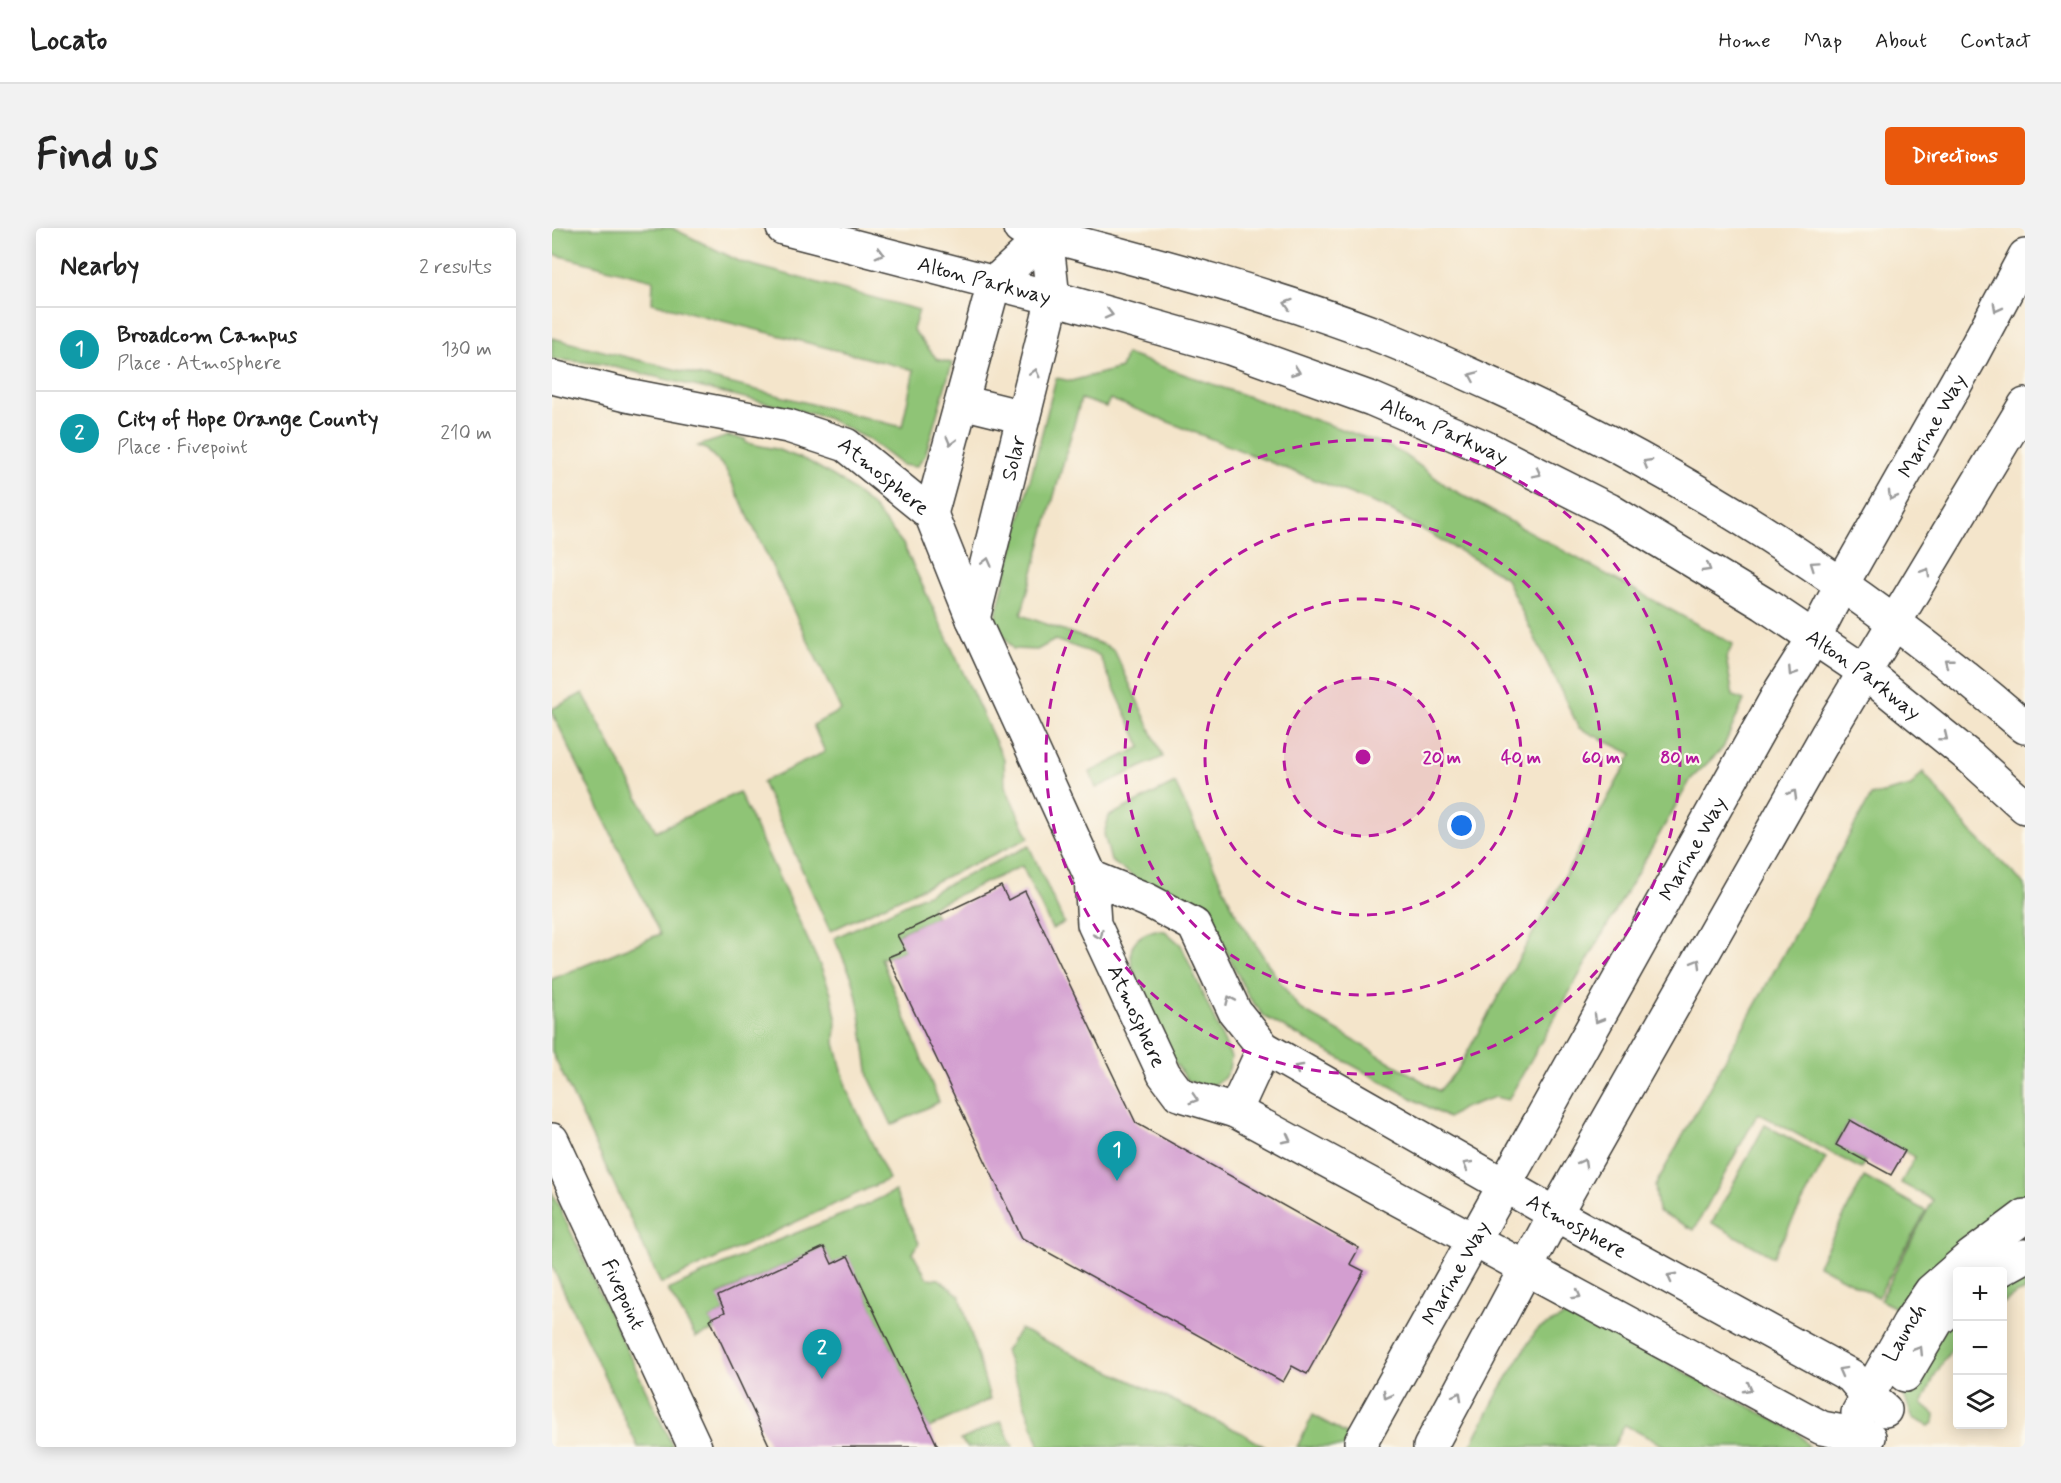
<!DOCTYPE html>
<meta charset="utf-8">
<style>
:root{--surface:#fff;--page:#f2f2f2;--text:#222;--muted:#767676;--line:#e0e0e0;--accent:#ea580c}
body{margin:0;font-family:Mynerve,sans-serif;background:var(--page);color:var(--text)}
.controls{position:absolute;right:18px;bottom:18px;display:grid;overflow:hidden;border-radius:6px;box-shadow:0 3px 15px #0003}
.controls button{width:54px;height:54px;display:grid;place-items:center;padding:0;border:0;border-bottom:2px solid var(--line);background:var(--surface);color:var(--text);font:30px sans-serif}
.you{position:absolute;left:910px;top:598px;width:21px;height:21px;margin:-15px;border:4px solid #fff;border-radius:50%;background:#1a73e8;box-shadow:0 0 0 9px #1a73e833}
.badge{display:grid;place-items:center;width:39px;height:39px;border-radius:50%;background:var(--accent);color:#fff;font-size:20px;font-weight:700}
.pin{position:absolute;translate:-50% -50px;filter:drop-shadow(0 2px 3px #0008)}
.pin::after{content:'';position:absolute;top:32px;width:21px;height:18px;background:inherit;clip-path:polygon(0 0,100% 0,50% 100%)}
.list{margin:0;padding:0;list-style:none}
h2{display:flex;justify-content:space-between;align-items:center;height:78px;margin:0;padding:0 24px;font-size:26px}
h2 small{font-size:20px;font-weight:400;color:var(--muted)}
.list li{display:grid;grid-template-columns:39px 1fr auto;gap:18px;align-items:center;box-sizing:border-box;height:84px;padding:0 24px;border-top:2px solid var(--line)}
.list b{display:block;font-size:22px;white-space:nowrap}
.list p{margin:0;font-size:20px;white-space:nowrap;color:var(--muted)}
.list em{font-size:20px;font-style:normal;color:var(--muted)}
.icon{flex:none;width:33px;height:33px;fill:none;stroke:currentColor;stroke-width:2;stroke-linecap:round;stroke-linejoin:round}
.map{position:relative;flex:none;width:1473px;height:1219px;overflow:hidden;border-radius:6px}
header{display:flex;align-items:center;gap:36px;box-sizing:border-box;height:84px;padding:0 30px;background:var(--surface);border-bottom:2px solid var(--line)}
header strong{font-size:28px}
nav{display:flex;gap:33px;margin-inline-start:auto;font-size:21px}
.intro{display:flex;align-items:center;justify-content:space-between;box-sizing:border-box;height:144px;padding:0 36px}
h1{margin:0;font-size:42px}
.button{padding:15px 27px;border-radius:6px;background:var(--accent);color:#fff;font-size:21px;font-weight:700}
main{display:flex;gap:36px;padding:0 36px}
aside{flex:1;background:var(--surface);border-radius:6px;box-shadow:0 3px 15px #0003}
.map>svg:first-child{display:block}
</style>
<header>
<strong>Locato</strong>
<nav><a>Home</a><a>Map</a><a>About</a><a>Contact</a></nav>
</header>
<div class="intro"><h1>Find us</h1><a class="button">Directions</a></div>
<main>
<aside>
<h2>Nearby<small>2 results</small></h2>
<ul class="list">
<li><span class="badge" style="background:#0f9aa8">1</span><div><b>Broadcom Campus</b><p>Place · Atmosphere</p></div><em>130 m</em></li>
<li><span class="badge" style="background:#0f9aa8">2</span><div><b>City of Hope Orange County</b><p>Place · Fivepoint</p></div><em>210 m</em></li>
</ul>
</aside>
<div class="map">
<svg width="1473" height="1219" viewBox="0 0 1473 1219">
<rect width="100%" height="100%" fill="#fbf7ec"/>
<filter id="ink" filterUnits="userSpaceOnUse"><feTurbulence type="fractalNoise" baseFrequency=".0167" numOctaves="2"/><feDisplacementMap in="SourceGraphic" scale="12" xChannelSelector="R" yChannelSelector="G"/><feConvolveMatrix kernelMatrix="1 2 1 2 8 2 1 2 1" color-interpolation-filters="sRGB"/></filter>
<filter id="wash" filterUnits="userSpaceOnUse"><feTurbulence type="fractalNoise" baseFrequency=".008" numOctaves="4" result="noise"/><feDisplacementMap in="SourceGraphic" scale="24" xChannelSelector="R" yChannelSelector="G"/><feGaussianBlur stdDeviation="1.35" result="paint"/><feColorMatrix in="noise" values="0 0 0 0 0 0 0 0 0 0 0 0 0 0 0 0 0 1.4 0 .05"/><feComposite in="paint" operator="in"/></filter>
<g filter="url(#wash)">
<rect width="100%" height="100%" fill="#f4e5cb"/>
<g fill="#8fc476" stroke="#567049" stroke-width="1.5">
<polygon points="0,0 120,0 189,34 367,82 361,102 385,131 400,135 373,228 364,239 350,237 317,212 273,189 49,136 0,131 0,110 350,199 362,142 100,75 101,52 0,26"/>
<polygon points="574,126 832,216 853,227 896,259 1181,416 1174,430 1181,468 1192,472 1171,520 1139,551 956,872 943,869 911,880 896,890 713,789 696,768 666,705 644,674 591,655 559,633 552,606 557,588 623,555 683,684 725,750 747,780 887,863 906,841 1080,526 1027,500 953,349 832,279 558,171 554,179 529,171 469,387 555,418 563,424 611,529 544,560 538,544 589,519 547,427 503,412 485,422 461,421 442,394 504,150 519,153 569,140"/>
<polygon points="176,208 193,211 194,215 224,221 256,233 290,253 320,278 343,306 351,316 452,532 453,558 477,610 278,703 210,554 273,524 261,497 289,482 173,240 154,221 146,218"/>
<polygon points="31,465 104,603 187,564 270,742 279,765 284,789 283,815 295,862 337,951 109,1056 0,824 0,751 108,706 0,484 0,481"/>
<polygon points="1371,544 1418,603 1473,657 1473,972 1371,1053 1346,1081 1328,1072 1381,972 1349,955 1363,929 1298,893 1284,916 1313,933 1309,941 1206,885 1142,1002 1106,983 1103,958 1319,568 1359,558"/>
<polygon points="477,618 512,695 500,701 470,638 379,679 384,689 346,706 353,722 336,729 329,730 387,874 340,897 317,849 307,779 301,752 282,710"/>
<path d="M603 702 613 703 629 717 679 829 677 841 672 850 663 856 652 859 635 852 621 831 581 740C575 719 582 708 603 702Z"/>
<polygon points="1213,897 1274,930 1221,1029 1160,995"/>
<polygon points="1312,949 1374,983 1326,1069 1266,1037"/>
<polygon points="343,963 367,1015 361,1025 375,1050 387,1051 408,1068 438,1171 377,1200 296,1029 280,1036 272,1019 166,1067 173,1084 158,1091 163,1102 144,1109 116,1062 219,1015 312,978"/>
<polygon points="0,964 121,1219 86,1219 0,1038"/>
<polygon points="1473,1033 1473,1063 1465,1065 1451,1075 1450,1044"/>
<polygon points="1405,1078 1405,1113 1384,1145 1370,1176 1383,1187 1382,1194 1377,1198 1361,1190 1351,1165 1356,1146"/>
<polygon points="1013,1088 1031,1090 1247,1205 1257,1219 1114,1219 1073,1197 1061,1219 918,1219 947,1163 985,1101"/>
<polygon points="468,1101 690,1205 713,1219 488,1219 453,1123"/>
<polygon points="761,1187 817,1219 745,1219"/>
<polygon points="449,1193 461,1219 415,1219 409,1212"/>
</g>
<g id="blocks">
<g fill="#d39ed0">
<polygon points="449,658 456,672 473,663 584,895 807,1020 798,1036 812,1043 755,1146 740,1138 731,1154 470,1010 336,729 353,722 345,707"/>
<polygon points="1298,892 1353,923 1339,947 1284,917"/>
<polygon points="272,1019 280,1036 296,1028 386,1219 218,1219 158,1091 173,1084 166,1068"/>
</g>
</g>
</g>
<g filter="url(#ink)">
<use href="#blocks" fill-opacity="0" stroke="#3c3a36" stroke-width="1.5"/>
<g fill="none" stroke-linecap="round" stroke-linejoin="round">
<defs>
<g id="minor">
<path id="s1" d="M0 149 74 167 236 198 294 217 379 286 421 391 539 649 542 696 612 846 627 866 683 883 1270 1200 1317 1209"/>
<polyline points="410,174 471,189"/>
<polyline points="379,286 442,55 494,7"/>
<path id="s2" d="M421 391 501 70 494 7"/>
<path id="s3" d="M539 649 595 672 642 697 683 784 712 820 1003 986 1299 1148 1316 1168 1333 1182"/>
<polyline points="683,883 712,820"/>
<path id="s4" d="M0 912 143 1219"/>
<polyline points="1444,1044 1473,1028"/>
<polyline points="1353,1147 1385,1093 1406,1074"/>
<path id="s5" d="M1306 1185 1357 1095 1379 1063 1418 1029 1473 988"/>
</g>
<g id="major">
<path id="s6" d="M231 0 501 70 678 120 820 171 932 219 1057 282 1212 376 1313 444 1419 530 1473 579"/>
<path d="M468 0C589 32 710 63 828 108 867 123 905 141 943 158 1135 246 1313 361 1473 499"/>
<path id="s7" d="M809 1214 1229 462 1262 410 1290 356 1421 125 1473 28"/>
<polyline points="878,1219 1003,986 1276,505 1473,177"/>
</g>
</defs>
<use href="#minor" stroke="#3c3a36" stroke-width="36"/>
<use href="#major" stroke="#3c3a36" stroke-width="36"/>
<use href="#minor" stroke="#fff" stroke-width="33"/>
<use href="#major" stroke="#fff" stroke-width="33"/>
</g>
<defs><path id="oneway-chevron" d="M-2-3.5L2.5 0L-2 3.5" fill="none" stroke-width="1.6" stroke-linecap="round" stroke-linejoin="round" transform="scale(1.5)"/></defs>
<g stroke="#999">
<use href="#oneway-chevron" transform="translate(328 25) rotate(15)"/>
<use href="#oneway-chevron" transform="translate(736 76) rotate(-162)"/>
<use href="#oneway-chevron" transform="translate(1445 80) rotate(118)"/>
<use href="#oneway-chevron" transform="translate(557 86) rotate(14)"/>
<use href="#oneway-chevron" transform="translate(744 143) rotate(20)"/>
<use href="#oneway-chevron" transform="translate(483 145) rotate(-76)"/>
<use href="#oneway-chevron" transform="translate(921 148) rotate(-156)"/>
<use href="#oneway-chevron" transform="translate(399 213) rotate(105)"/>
<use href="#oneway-chevron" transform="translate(1095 235) rotate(-150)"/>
<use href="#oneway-chevron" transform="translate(985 245) rotate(27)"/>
<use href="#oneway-chevron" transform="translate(1340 268) rotate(120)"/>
<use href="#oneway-chevron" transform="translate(435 334) rotate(-76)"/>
<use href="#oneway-chevron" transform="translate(1262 337) rotate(-145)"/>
<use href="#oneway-chevron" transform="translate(1155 340) rotate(31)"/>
<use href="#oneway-chevron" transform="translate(1374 344) rotate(-59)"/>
<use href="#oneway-chevron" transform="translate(1396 434) rotate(-142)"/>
<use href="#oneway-chevron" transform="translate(1240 444) rotate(123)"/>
<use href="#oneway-chevron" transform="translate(1392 509) rotate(39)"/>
<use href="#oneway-chevron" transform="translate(1241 566) rotate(-60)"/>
<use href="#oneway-chevron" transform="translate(547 707) rotate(65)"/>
<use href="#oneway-chevron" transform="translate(1145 735) rotate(-60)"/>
<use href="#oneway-chevron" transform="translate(678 772) rotate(-114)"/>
<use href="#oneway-chevron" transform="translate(1046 791) rotate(120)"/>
<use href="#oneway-chevron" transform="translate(746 840) rotate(-150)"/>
<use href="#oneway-chevron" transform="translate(642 871) rotate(17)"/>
<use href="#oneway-chevron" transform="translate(735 911) rotate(28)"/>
<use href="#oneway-chevron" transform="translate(1031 935) rotate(-61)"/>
<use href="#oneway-chevron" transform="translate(915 937) rotate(-150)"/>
<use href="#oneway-chevron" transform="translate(1119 1049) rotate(-152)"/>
<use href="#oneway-chevron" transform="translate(1025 1067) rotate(29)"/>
<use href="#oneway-chevron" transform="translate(1367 1122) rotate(-58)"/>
<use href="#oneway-chevron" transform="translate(1290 1143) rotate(-151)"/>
<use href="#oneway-chevron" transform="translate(1196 1160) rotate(28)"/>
<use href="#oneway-chevron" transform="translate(835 1167) rotate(119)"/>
<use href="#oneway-chevron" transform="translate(906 1168) rotate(-61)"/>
</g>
</g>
<circle cx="811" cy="529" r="79" fill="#b5179e" fill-opacity=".12"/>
<g fill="none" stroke="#b5179e" stroke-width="3" stroke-dasharray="10 8">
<circle cx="811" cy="529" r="79"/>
<circle cx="811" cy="529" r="158"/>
<circle cx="811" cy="529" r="238"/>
<circle cx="811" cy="529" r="317"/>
</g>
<g text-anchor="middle" stroke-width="4.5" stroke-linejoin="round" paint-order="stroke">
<g font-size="21" fill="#1c1c1c" stroke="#fbf7ec">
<text dy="7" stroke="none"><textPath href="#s6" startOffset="208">Alton Parkway</textPath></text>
<text dy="7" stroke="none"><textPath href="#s7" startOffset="1166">Marine Way</textPath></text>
<text dy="7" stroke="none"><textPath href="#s6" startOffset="693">Alton Parkway</textPath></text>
<text dy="7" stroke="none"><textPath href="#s2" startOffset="166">Solar</textPath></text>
<text dy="7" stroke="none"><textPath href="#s1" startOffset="351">Atmosphere</textPath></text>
<text dy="7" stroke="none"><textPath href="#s6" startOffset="1179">Alton Parkway</textPath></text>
<text dy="7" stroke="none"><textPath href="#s7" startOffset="680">Marine Way</textPath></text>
<text dy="7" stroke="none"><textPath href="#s1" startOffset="957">Atmosphere</textPath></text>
<text dy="7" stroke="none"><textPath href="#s3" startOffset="616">Atmosphere</textPath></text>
<text dy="7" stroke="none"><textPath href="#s7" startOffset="194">Marine Way</textPath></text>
<text dy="7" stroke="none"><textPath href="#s4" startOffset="170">Fivepoint</textPath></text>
<text dy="7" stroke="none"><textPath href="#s5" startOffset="93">Launch</textPath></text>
</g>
</g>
<circle cx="811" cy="529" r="9" fill="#b5179e" stroke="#fbf7ec" stroke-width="3"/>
<g font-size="18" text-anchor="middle" font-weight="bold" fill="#b5179e" stroke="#fbf7ec" stroke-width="4.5" stroke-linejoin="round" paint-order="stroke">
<text x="890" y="535">20 m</text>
<text x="969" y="535">40 m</text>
<text x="1049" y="535">60 m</text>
<text x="1128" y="535">80 m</text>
</g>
</svg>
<div class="controls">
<button>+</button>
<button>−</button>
<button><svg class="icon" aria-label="layers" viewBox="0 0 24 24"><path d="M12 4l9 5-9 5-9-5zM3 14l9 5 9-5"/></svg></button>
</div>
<div class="you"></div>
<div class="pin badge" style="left:565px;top:953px;background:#0f9aa8">1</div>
<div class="pin badge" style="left:270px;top:1151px;background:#0f9aa8">2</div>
</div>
</main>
